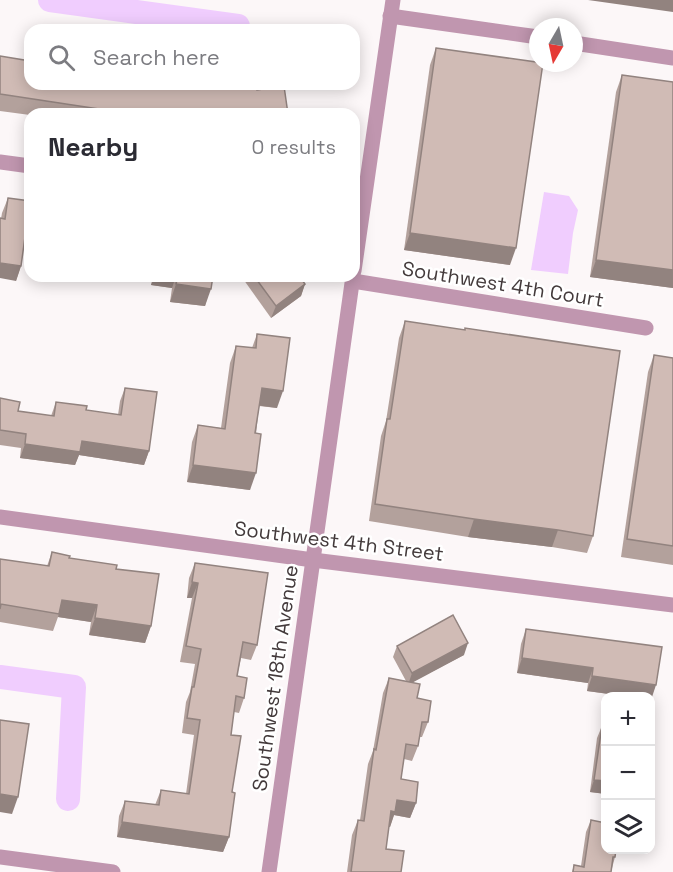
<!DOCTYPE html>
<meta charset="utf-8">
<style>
:root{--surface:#fff;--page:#f7f7f7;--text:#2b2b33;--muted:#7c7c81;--line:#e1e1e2}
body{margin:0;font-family:"Space Grotesk",sans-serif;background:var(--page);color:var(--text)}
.controls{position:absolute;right:18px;bottom:18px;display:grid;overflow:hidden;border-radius:12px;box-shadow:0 3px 15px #0003}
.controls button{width:54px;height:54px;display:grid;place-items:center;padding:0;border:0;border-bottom:2px solid var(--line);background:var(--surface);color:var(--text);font:30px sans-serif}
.compass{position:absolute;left:529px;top:18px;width:54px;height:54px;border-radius:50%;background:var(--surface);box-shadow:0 3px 15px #0003;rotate:189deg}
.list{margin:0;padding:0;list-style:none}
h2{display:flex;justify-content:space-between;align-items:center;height:78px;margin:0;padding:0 24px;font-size:26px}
h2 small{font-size:20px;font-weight:400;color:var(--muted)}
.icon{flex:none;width:33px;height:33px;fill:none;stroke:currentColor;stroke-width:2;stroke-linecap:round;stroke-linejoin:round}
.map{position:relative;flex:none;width:673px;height:872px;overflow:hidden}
.search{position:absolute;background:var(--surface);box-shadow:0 3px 15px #0003;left:24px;top:24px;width:336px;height:66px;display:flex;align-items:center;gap:15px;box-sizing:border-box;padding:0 21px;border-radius:18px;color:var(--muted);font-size:22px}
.panel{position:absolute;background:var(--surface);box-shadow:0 3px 15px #0003;left:24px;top:108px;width:336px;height:174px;border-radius:18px}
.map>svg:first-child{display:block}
</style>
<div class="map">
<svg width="673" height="872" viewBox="0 0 673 872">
<rect width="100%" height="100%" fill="#fcf7f8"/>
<polygon fill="#f0cdfe" points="544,192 569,196 578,210 573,233 568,274 531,270"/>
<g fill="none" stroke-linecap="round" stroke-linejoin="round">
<g stroke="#f0cdfe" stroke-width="24">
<polyline points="50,0 238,26"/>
<polyline points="0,677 74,687 68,799"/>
</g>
<g stroke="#c096af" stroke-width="15">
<polyline points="390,16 538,37"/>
<polyline points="574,43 673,58"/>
<polyline points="0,162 30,166"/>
<polyline points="354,271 393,0"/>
<polyline points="353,281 646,328"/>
<polyline points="0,517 313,560 673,605"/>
<polyline points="0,857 113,872"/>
<polyline points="269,872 353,276"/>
</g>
</g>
<g fill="#b3a19c">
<polygon points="436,48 510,265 404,250 430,65"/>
<polygon points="0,56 30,84 213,88 257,90 288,114 30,114 30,115 0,111"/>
<polygon points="622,75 673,82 673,288 590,277 616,92"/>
<polygon points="8,198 21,266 16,281 1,219 2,213"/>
<polygon points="153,276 213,276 205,306 170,302 172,288 151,285"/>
<polygon points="241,276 299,276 305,284 301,296 271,318"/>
<polygon points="405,321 593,536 587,553 552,547 468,537 369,521 381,436 386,421 399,338"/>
<polygon points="257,334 277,408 259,406 250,490 187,482 192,442 198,425 221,428 230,363 236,346 252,348"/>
<polygon points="654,355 673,358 673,565 621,557 648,372"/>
<polygon points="125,388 149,451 144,465 79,455 75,465 20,458 21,448 0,445 0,398 18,411 51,416 56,402 86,410 118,415 120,401"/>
<polygon points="52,552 69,558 116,569 151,626 145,643 89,635 91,622 58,617 53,631 0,622 0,559 47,566"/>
<polygon points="195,563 257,645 251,660 241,658 237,676 244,698 239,713 234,712 231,735 232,792 229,837 223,852 117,837 119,816 125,801 155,805 161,790 186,794 194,735 182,733 186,702 190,692 195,664 180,662 192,598 187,598 189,578"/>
<polygon points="526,629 651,700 587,691 588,683 517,673 521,644"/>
<polygon points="397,646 464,655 412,682 417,698 428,722 422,737 419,737 418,746 412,761 404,759 401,779 416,803 410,818 394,815 390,827 389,826 386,849 401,872 347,872 352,835 358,820 360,820 368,764 373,751 383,693 389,678 406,681 393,657"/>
<polygon points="602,726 606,794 590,792 597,738"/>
<polygon points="591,820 615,857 611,872 572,872 574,865 581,866 586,832"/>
</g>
<g fill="#92837f">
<polygon points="588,0 673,0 673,12"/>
<polygon points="410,233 516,248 510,265 404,250"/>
<polygon points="596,260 673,270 673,288 590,277"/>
<polygon points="0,263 21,266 16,281 0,278"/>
<polygon points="68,276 110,276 108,281"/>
<polygon points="155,276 176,276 172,288 151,285"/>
<polygon points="176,284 211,289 205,306 170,302"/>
<polygon points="305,284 301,296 271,318 276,306"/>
<polygon points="262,388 283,391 277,408 255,405"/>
<polygon points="82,441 149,451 144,465 79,455 75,465 20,458 25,444"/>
<polygon points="193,465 256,473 250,490 187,482"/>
<polygon points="474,519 558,530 552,547 468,537"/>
<polygon points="192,582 198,583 192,598 187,598"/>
<polygon points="62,600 97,605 91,622 58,617"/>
<polygon points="95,618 151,626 145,643 89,635"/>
<polygon points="468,643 464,655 408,685 412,673"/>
<polygon points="522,658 593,668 588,683 517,673"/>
<polygon points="592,676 656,685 651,700 651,696 625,696 587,691"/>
<polygon points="594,780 606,781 606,794 590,792"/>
<polygon points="0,794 18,797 12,814 0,812"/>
<polygon points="397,800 416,803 410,818 394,815 390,827 385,826 391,811"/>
<polygon points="122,822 229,837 223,852 117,837"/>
</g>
<g fill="#d0bbb5" stroke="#92837f" stroke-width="1.5">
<polygon points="436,48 543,63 516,248 410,233"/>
<polygon points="0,56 30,61 30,84 214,84 213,88 236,84 256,84 257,90 284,86 288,114 132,114 0,94"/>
<polygon points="622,75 673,82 673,270 596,260"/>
<polygon points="8,198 30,201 21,266 0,263 0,218 5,219"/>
<polygon points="178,276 213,276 211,289 176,284"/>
<polygon points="254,276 299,276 305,284 276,306"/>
<polygon points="405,321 465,330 465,328 620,351 593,536 558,530 474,519 375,504 387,419 390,419"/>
<polygon points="257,334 290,338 283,391 262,388 255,433 261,434 256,473 193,465 198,425 225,429 236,346 256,348"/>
<polygon points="654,355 673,358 673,546 627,539"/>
<polygon points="125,388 157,392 149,451 82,441 80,452 25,444 26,434 0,430 0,398 20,402 18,411 54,416 56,402 87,406 86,410 121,415"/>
<polygon points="52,552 70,556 69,558 117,565 116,569 159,574 151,626 95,618 97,605 62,600 59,614 1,604 0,609 0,559 49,566"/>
<polygon points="195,563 268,573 257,645 243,642 237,676 247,678 244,698 236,696 231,735 241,736 232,792 235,793 229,837 122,822 125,801 159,805 161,790 189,794 200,720 187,718 192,687 194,687 201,649 186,646 198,583 192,582"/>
<polygon points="453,615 468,643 412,673 397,646"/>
<polygon points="526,629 662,647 656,685 592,676 593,668 522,658"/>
<polygon points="389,678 420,684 417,698 431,701 428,722 422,722 418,746 406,744 401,779 418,782 416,803 397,800 395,812 391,811 386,849 404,851 401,872 351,872 358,820 364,821 374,749 376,750"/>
<polygon points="0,720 29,724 18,797 0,794"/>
<polygon points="602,726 606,727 606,781 594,780"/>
<polygon points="591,820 606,823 606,849 616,849 615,857 613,857 611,872 573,872 574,865 584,867"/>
</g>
<g text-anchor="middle" stroke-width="5" stroke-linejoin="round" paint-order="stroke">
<g font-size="20" fill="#433a3b" stroke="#fff">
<text transform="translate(503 284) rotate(9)" y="7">Southwest 4th Court</text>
<text transform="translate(339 541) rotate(7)" y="7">Southwest 4th Street</text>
<text transform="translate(275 678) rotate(-82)" y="7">Southwest 18th Avenue</text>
</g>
</g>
</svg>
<div class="controls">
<button>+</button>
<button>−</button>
<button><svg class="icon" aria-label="layers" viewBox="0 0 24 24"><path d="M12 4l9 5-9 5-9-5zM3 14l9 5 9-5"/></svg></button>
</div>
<svg class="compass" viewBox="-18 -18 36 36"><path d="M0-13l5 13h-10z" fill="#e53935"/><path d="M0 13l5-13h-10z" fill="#7c7c81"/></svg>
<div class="search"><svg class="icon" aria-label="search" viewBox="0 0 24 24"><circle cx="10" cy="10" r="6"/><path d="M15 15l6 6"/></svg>Search here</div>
<section class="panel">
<h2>Nearby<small>0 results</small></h2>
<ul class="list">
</ul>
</section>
</div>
